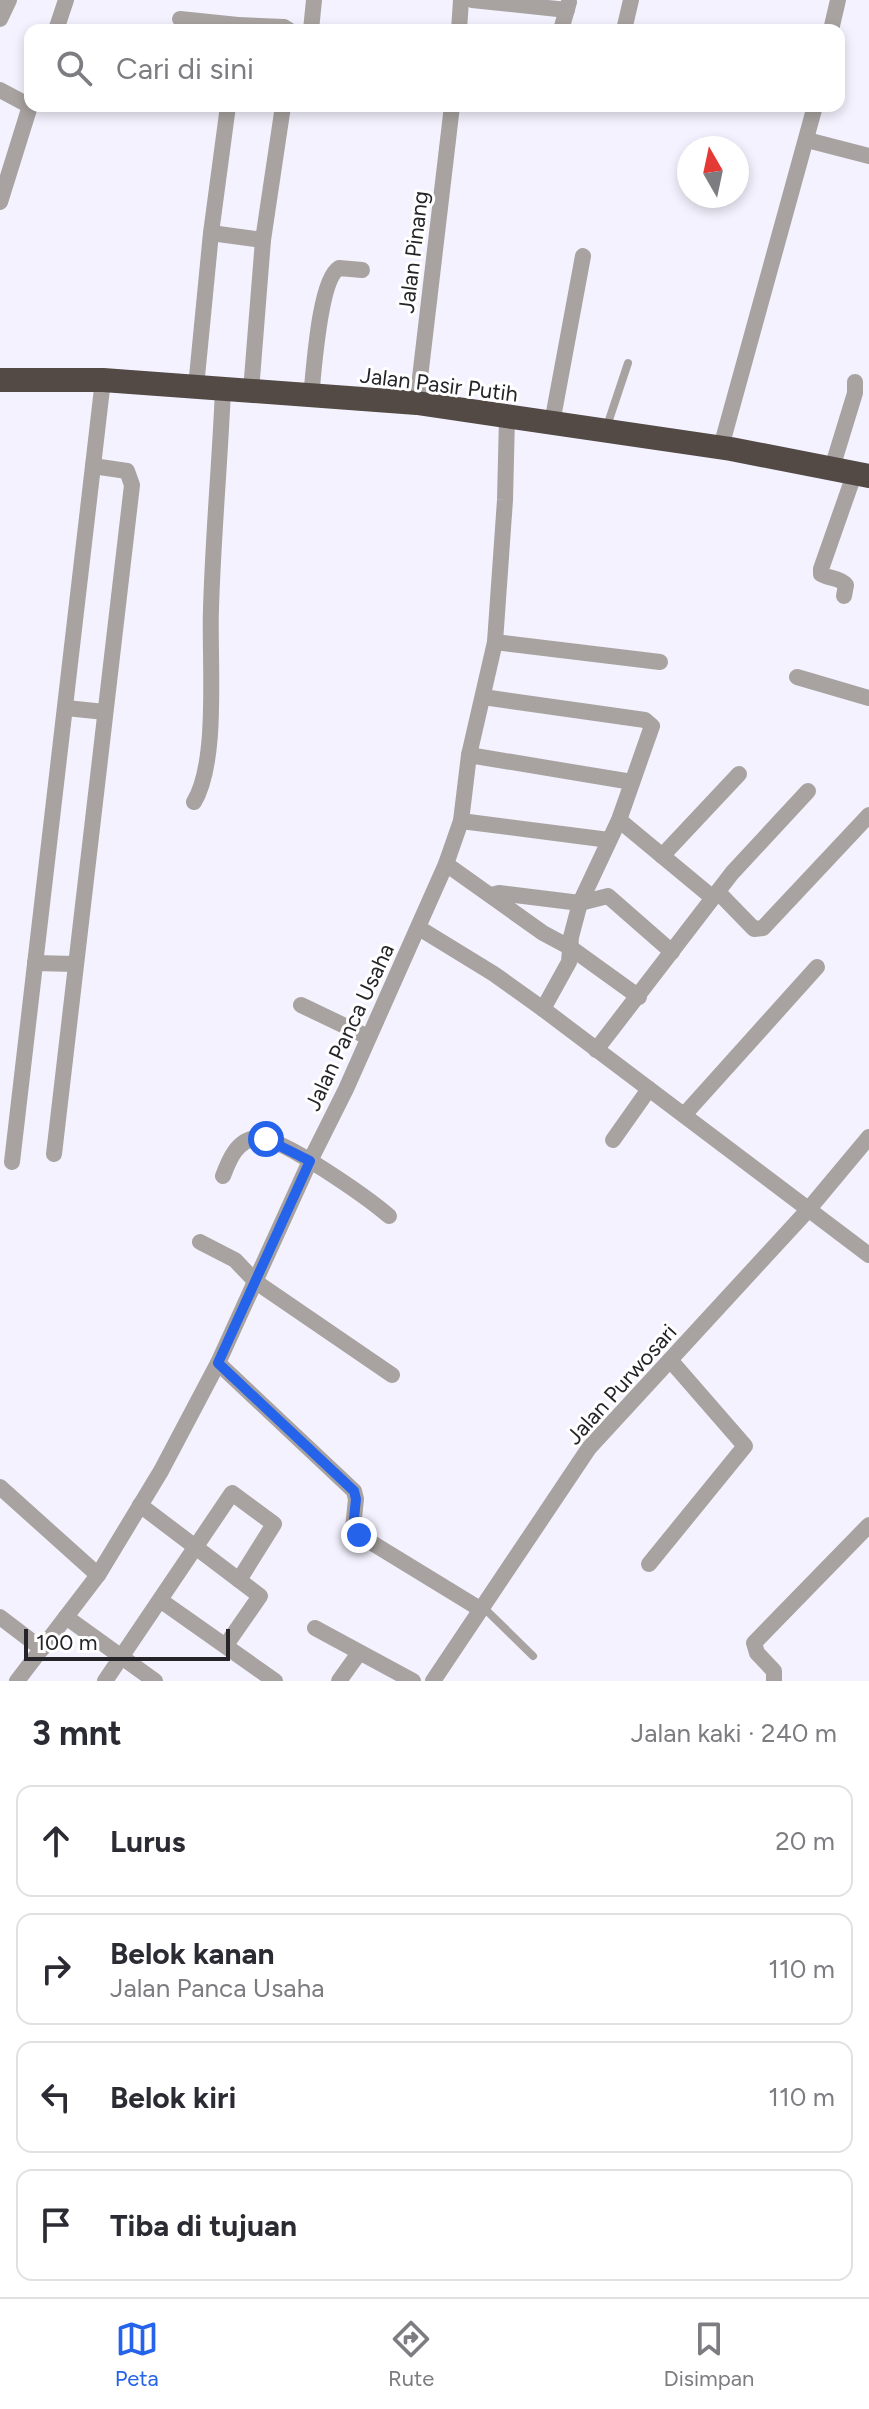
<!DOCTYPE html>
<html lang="id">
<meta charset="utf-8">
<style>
:root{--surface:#fff;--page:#f7f7f7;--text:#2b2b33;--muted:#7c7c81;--line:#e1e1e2;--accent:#2563eb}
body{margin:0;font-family:Figtree,sans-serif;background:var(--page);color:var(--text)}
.compass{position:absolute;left:677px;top:136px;width:72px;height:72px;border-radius:50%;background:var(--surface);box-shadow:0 4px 12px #0003;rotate:351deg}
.scale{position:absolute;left:24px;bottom:20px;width:206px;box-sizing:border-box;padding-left:8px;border:4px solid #252529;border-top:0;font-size:22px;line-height:28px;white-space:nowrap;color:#252529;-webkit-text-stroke:6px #fff;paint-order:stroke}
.stop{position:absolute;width:24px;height:24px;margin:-18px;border:6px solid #2563eb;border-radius:50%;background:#fff}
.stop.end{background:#2563eb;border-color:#fff;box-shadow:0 2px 8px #0008}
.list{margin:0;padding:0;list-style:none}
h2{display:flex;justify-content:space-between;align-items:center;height:104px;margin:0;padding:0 32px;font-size:34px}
h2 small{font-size:26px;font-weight:400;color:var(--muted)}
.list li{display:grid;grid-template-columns:52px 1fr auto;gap:24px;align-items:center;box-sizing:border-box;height:112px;margin:0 16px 16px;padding:0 16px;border:2px solid var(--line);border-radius:16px}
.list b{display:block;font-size:30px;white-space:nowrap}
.list p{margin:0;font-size:26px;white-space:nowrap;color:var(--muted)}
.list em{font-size:26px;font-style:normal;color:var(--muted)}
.icon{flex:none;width:44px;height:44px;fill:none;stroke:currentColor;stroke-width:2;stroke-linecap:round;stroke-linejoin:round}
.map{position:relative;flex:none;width:869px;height:1681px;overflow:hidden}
.search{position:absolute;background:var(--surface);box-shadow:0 4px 12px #0003;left:24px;right:24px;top:24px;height:88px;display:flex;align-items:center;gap:20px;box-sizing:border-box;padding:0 28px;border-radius:16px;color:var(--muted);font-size:30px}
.sheet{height:616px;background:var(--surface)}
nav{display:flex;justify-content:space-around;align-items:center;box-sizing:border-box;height:112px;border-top:2px solid var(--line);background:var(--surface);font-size:22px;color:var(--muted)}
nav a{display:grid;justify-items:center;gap:4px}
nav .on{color:var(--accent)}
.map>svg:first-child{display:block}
</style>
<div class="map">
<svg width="869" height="1681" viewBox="0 0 869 1681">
<rect width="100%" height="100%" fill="#f3f2fe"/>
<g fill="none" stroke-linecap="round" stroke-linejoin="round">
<g stroke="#a8a3a0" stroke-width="8">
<polyline points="606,429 628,363"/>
<polyline points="483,1607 533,1656"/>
</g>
<g stroke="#a8a3a0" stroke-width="16">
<polyline points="472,0 567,10"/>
<polyline points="0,19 9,0"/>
<polyline points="180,19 238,25 238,30"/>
<polyline points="238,25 284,27 289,30"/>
<polyline points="56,30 66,0"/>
<polyline points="311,30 314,0"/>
<polyline points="459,30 461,0"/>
<polyline points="561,30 569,2"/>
<polyline points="624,30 631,0"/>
<polyline points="831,30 838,0"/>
<polyline points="0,90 30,106"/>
<polyline points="807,140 869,156"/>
<polyline points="0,202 30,106"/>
<polyline points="211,233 263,240"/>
<polyline points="196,387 211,233 228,106"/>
<polyline points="251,391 263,240 283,106"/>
<path d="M311 397C314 371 319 280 339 268L362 270"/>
<polyline points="417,403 452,106"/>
<polyline points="552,423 583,256"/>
<polyline points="721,447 815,106"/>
<polyline points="832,468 855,393 855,382"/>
<path d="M844 596 846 585C839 577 829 579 821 574V569L855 472"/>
<polyline points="495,642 660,662"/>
<polyline points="797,677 869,698"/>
<polyline points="483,697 645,720 652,726 619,820 580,903 571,937 569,962 543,1009"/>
<polyline points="66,708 105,712"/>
<polyline points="469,755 632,782"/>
<path d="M194 802C219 761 209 659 211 609 213 536 220 462 223 389"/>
<polyline points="619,820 713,898"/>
<polyline points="461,821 609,840"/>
<polyline points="662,856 739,774"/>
<polyline points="446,864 543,933 571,948 639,997"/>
<polyline points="718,892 754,929 763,928 869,815"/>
<polyline points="491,895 499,893 580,903 608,896 672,952"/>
<polyline points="419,928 494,974 543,1009 869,1255"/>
<polyline points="35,963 75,964"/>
<polyline points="301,1005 368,1037"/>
<polyline points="596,1050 732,873 808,791"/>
<polyline points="684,1115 817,967"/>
<polyline points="613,1140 649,1089"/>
<polyline points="54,1154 132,485 127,471 93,466"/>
<polyline points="12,1162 103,380"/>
<path d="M223 1176C229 1160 237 1139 258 1138 281 1136 369 1199 389 1216"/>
<polyline points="200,1242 235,1260 256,1282 392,1375"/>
<polyline points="218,1363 354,1491 356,1499 353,1528 359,1535 480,1609"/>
<polyline points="0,1487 98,1575"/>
<polyline points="140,1505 260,1596 226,1645"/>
<polyline points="649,1564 745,1446 671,1361"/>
<polyline points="160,1600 275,1681"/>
<polyline points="0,1617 42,1649"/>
<polyline points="66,1617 155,1681"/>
<polyline points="315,1628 413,1681"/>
<polyline points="17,1681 98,1575 161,1471 218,1363 310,1161 346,1089 446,864 461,821 469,755 495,642 505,500 507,417"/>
<polyline points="105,1681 232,1493 274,1524 239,1580"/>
<polyline points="339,1681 359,1653"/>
<polyline points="433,1681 589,1448 808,1210 869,1137"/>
<polyline points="774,1681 774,1671 757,1653 754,1643 869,1525"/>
</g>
<polyline stroke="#534945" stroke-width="24" points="0,380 103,380 417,403 731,449 869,476"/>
</g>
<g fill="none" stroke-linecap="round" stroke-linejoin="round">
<polyline stroke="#2563eb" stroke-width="10" points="266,1139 310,1161 218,1363 354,1491 356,1499 353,1528 359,1535"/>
</g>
<g text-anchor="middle" stroke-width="6" stroke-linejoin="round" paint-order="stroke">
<g font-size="22" fill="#252529" stroke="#fff">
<text transform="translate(413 252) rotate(-83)" y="8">Jalan Pinang</text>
<text transform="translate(439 384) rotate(7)" y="8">Jalan Pasir Putih</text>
<text transform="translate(349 1027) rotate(-65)" y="8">Jalan Panca Usaha</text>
<text transform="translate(621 1384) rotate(-48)" y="8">Jalan Purwosari</text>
</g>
</g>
</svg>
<svg class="compass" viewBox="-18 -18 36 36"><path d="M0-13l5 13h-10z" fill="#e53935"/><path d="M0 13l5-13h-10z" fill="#7c7c81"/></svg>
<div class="scale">100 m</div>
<div class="stop" style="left:266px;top:1139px"></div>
<div class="stop end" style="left:359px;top:1535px"></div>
<div class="search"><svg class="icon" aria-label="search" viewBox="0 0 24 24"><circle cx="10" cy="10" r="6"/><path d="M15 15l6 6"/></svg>Cari di sini</div>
</div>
<section class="sheet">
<h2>3 mnt<small>Jalan kaki · 240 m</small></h2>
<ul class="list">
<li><svg class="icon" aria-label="ahead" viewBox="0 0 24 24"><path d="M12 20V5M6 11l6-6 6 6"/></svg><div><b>Lurus</b></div><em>20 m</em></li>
<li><svg class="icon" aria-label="right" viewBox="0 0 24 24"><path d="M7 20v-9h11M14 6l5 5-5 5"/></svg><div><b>Belok kanan</b><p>Jalan Panca Usaha</p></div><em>110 m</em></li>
<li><svg class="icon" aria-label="left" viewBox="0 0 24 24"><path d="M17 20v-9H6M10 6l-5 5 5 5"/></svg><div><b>Belok kiri</b></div><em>110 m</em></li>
<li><svg class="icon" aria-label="arrive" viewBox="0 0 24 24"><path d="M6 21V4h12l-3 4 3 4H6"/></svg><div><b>Tiba di tujuan</b></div></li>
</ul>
</section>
<nav>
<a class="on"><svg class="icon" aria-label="map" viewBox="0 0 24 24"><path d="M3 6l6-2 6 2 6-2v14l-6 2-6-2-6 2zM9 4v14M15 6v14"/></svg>Peta</a>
<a><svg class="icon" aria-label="directions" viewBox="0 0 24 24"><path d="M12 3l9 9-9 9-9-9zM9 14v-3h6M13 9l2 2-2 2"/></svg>Rute</a>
<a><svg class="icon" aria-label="saved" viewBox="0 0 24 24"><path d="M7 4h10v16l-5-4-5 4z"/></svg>Disimpan</a>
</nav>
